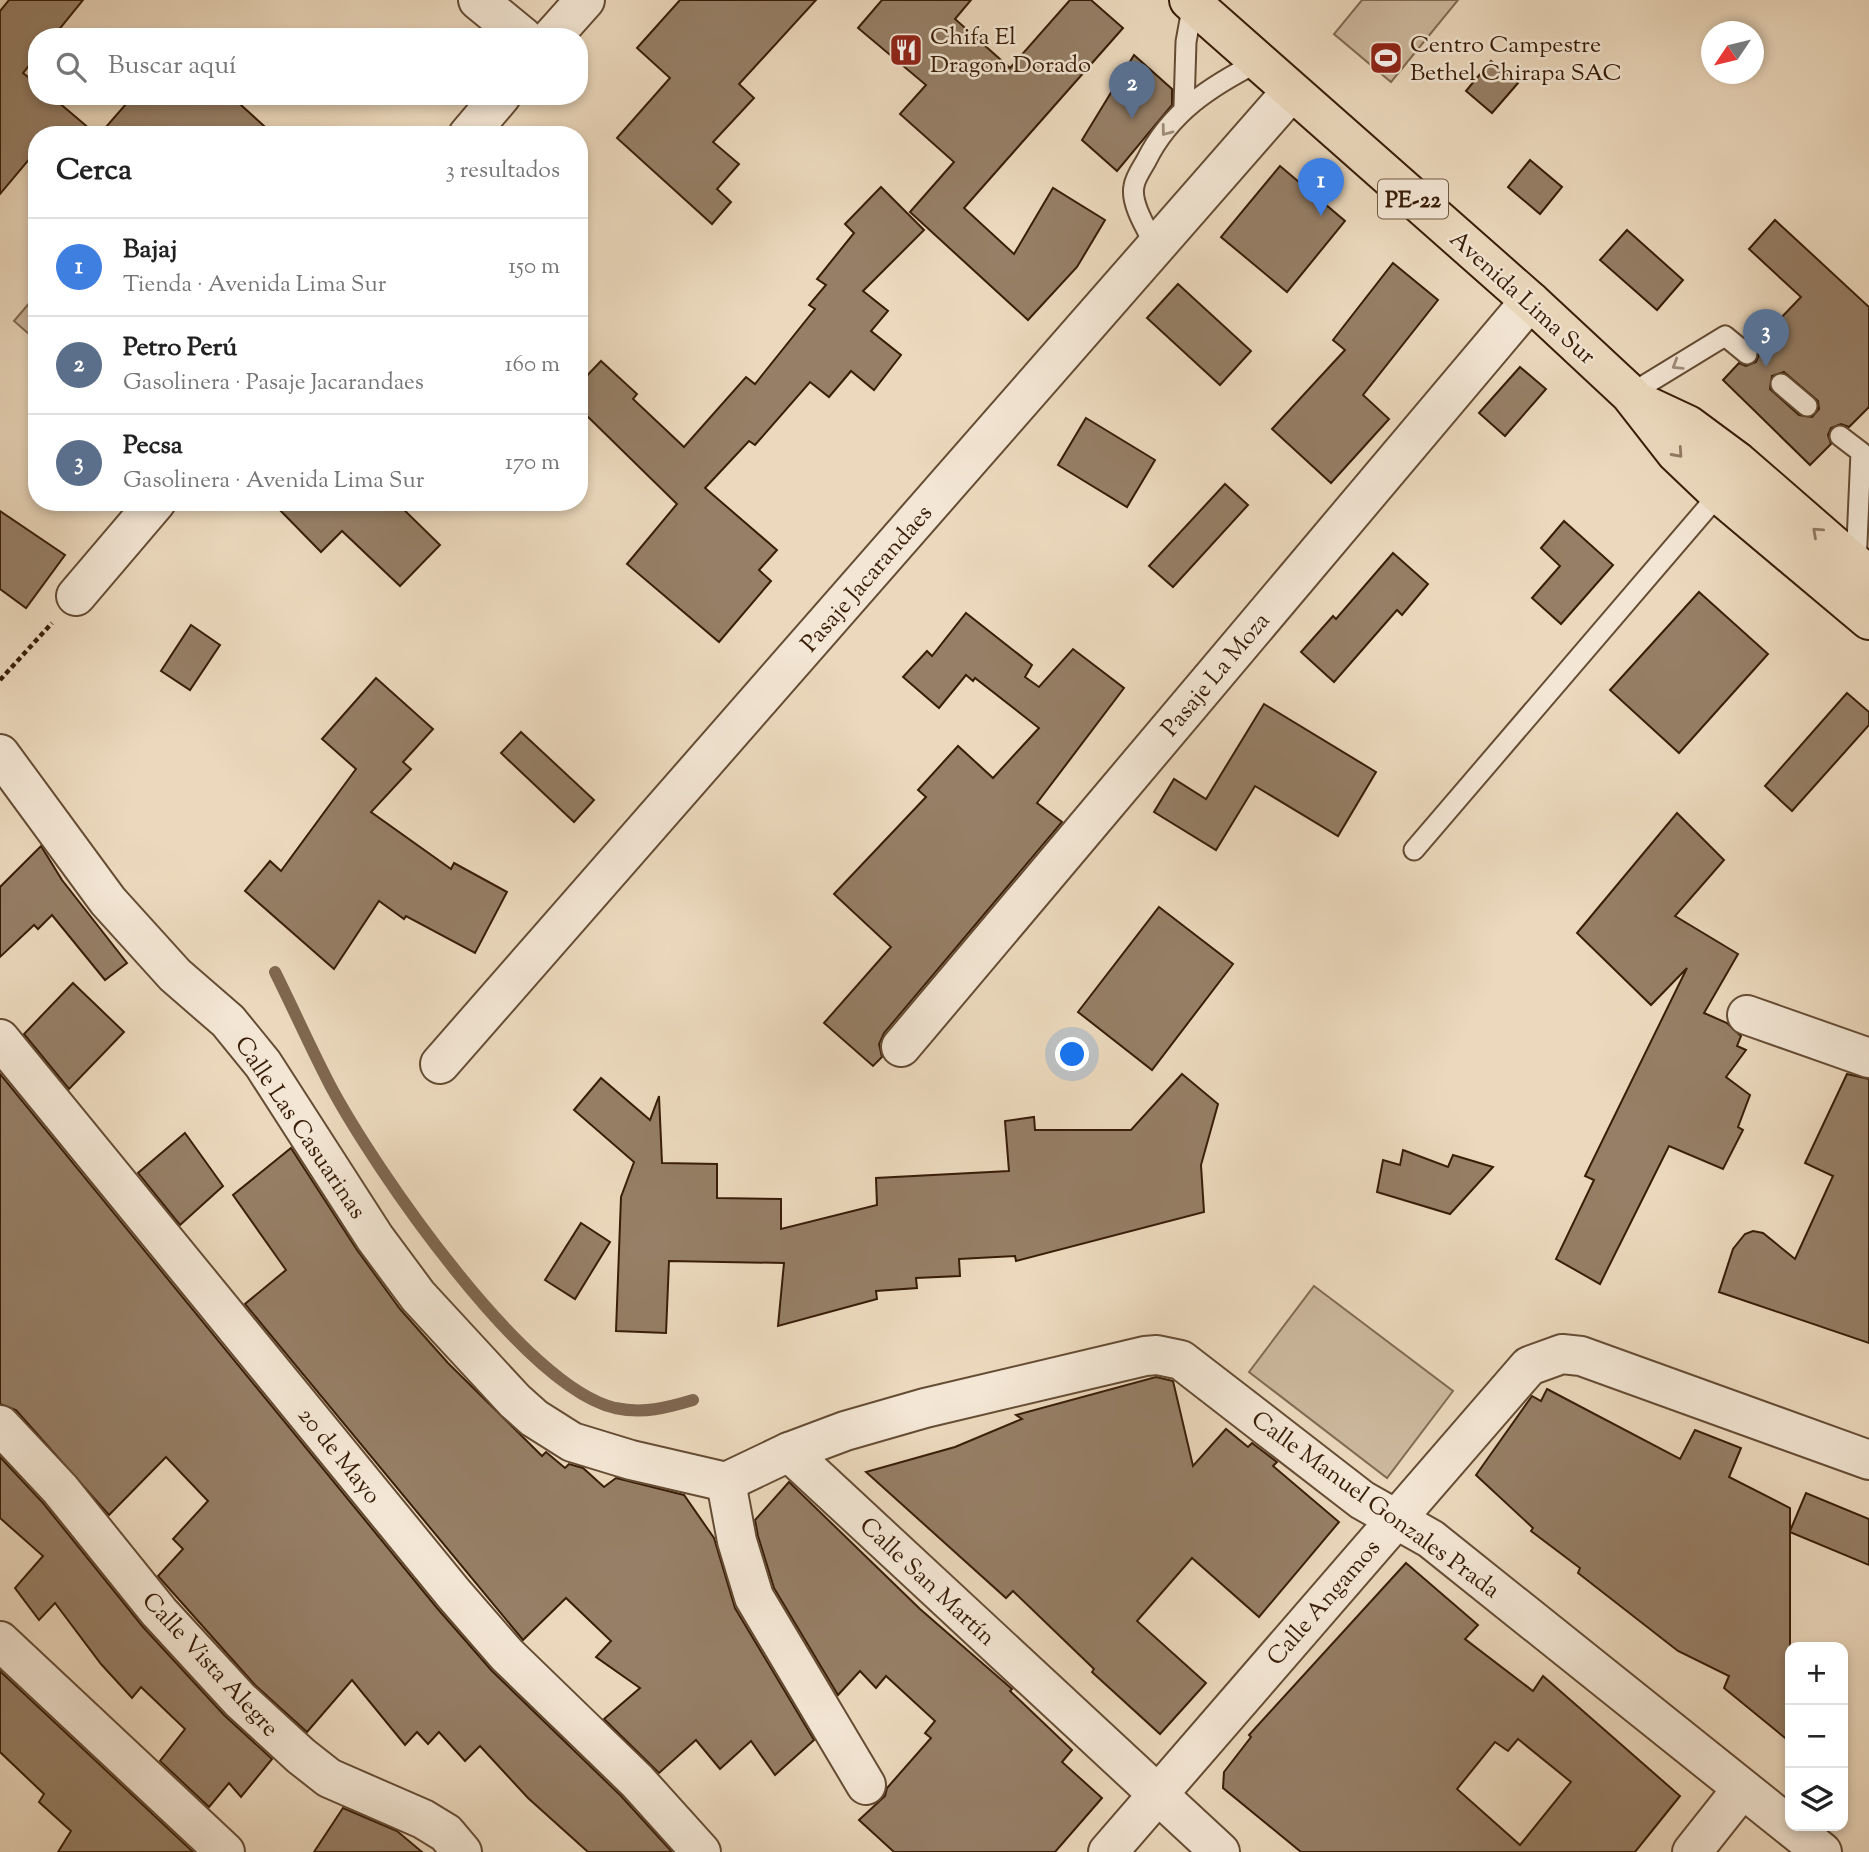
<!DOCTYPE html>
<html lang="es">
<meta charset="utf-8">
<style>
:root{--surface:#fff;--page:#f2f2f2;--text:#222;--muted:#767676;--line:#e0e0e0;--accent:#0f766e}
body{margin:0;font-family:"Sorts Mill Goudy",serif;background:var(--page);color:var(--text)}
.controls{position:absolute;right:21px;bottom:21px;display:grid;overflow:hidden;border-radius:14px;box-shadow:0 4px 10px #0003}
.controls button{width:63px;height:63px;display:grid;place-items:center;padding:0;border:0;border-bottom:2px solid var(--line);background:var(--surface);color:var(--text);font:35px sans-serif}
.compass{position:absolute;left:1701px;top:21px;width:63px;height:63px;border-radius:50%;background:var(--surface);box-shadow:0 4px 10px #0003;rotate:235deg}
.you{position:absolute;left:1073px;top:1055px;width:24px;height:24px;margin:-18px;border:5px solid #fff;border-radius:50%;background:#1a73e8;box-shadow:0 0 0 10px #1a73e833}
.badge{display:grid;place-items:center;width:46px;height:46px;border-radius:50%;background:var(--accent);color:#fff;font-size:23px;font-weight:700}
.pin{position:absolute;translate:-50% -58px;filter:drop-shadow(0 2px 4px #0008)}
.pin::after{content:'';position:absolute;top:37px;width:24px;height:21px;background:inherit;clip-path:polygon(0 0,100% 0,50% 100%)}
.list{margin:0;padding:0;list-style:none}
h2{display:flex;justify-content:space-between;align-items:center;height:91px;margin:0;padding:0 28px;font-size:30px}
h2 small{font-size:23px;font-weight:400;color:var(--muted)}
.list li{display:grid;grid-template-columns:46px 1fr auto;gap:21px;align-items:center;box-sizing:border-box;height:98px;padding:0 28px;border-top:2px solid var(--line)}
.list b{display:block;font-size:26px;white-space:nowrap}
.list p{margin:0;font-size:23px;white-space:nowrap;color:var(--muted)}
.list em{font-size:23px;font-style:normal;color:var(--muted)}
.icon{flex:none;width:38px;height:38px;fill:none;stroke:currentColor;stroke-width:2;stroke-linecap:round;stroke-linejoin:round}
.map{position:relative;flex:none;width:1869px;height:1852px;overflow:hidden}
.search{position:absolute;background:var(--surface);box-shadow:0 4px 10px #0003;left:28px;top:28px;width:560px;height:77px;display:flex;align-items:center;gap:18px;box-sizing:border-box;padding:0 24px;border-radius:28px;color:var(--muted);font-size:26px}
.panel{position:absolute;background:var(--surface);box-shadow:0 4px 10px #0003;left:28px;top:126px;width:560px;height:385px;border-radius:28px}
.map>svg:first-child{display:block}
</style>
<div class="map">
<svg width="1869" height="1852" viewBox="0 0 1869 1852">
<rect width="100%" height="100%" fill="#ecd9bd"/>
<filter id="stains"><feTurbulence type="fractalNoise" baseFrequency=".00286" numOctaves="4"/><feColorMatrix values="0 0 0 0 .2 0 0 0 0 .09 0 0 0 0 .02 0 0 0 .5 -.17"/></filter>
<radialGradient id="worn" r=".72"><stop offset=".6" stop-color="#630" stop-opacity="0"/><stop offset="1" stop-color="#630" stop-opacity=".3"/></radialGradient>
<g fill="#cdb99e" stroke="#826b52" stroke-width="2">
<polygon points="1362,0 1458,0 1391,82 1334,34"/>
<polygon points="37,294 37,341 14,321"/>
<polygon points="1314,1286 1453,1391 1387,1478 1249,1372"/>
</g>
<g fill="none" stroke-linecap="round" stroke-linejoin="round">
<path stroke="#7f674f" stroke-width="12" d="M275 972C294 1010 311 1049 331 1087 375 1169 524 1387 615 1408 644 1414 666 1408 693 1400"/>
</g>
<g fill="#967f66" stroke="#381d07" stroke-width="2" fill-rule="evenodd">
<polygon points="9,0 83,0 53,37 37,37 37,56 23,73 37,84 37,96 51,96 97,135 37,135 37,150 0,194 0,11"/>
<polygon points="680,0 816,0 739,84 754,98 713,142 739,164 717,189 731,202 712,224 617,138 670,78 637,48"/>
<polygon points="882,0 971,0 955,19 1010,68 1070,0 1091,0 1123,28 964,208 1014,254 1053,188 1105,220 1077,267 1028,320 910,212 954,162 900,114 926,85 858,28"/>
<polygon points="1134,55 1172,89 1172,105 1117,171 1082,140"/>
<polygon points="1491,61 1518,83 1492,113 1466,91"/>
<polygon points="133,96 231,96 274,135 99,135"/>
<polygon points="1530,160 1562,187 1540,214 1508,187"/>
<polygon points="1280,166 1345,221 1287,292 1221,237"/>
<polygon points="881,187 924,230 863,291 888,311 871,331 901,355 874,390 851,371 829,397 810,382 755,445 749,441 705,488 777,550 759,570 771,581 719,642 627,564 677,504 579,408 579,384 601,361 637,394 633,399 684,447 746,377 755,384 815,309 809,305 826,285 817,279 854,233 845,224"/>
<path d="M1775 220 1869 307V407L1849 427 1841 424 1831 428 1828 435 1831 444 1810 465 1723 380 1739 363 1746 366 1756 362 1759 355 1755 345 1801 297 1749 249ZM1784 372 1818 401 1819 409 1812 417 1799 415 1770 389 1772 376Z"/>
<polygon points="1627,230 1683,280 1657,310 1600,260"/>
<polygon points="1393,263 1438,300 1363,395 1389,419 1331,483 1272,429 1345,350 1333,340"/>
<polygon points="1178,284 1251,351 1220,385 1147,318"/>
<polygon points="1520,367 1546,389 1505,436 1479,413"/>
<polygon points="1086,418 1155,460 1127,507 1058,465"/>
<polygon points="1225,484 1248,505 1173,587 1149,566"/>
<polygon points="272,502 396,502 440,545 400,586 342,531 321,552"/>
<polygon points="0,511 65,555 26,608 0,589"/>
<polygon points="1564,521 1613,565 1561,624 1532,598 1560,566 1541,548"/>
<polygon points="1393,553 1428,584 1402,615 1397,610 1334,682 1301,652 1333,616 1336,619"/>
<polygon points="1699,592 1768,654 1679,753 1610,690"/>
<polygon points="966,613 1032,665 1025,677 1039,687 1073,649 1124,688 1037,803 1062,822 884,1033 879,1044 882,1057 873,1066 824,1023 891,947 834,894 926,797 918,790 958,746 993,778 1039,728 975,678 973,681 966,675 939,708 903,677 927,651 932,656"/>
<polygon points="191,625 220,645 190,690 161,671"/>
<polygon points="376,678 433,729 403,762 411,769 371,812 451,869 454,863 507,892 475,953 406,916 404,919 379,901 334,969 245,891 270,861 281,871 356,769 322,739"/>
<polygon points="1847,693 1869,712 1869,725 1792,811 1765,786"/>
<polygon points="1264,704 1376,772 1338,836 1255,786 1216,850 1154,812 1174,779 1206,799"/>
<polygon points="521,732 594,800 574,822 501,753"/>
<polygon points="1677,813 1724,860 1675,916 1738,954 1704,1013 1727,1023 1741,1036 1737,1046 1746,1050 1726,1077 1750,1095 1738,1127 1743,1130 1723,1169 1669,1146 1600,1284 1556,1259 1594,1180 1585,1176 1687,968 1651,1005 1577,933"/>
<polygon points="41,846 62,880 127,963 105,980 52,915 38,929 34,925 0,957 0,887"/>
<polygon points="1159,907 1233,964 1152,1070 1078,1012"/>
<polygon points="73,983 124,1032 69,1089 24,1034"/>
<polygon points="0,1074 437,1608 492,1671 621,1796 672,1852 588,1852 528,1798 480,1746 465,1761 439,1732 428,1744 417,1732 405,1745 352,1680 307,1732 255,1685 158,1576 183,1549 173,1539 208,1501 166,1457 109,1515 16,1410 0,1404"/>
<polygon points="1182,1074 1218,1104 1201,1165 1204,1212 1016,1261 1015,1256 959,1259 960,1276 916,1278 917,1288 876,1291 877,1299 778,1326 784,1263 669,1261 666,1333 616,1331 621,1197 634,1162 574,1110 601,1078 650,1120 659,1096 662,1163 717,1164 717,1198 781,1199 781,1229 877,1205 876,1178 1009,1171 1005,1121 1034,1117 1035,1130 1131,1130"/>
<polygon points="1847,1074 1869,1079 1869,1343 1719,1292 1733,1249 1745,1234 1753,1231 1763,1233 1795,1259 1833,1176 1805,1163"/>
<polygon points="185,1133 223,1186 180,1225 138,1173"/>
<polygon points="291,1148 357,1250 400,1309 448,1363 542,1456 546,1452 565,1468 569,1464 583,1468 604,1487 616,1478 684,1495 714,1538 735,1608 814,1740 775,1775 751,1741 720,1769 696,1740 659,1773 604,1719 640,1688 596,1657 611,1641 566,1598 523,1640 245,1304 286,1270 233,1195"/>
<polygon points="1403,1150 1448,1167 1453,1155 1493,1167 1450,1214 1377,1192 1383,1160 1400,1165"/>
<polygon points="581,1223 610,1242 575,1299 545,1280"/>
<polygon points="1156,1377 1173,1381 1193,1466 1226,1429 1248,1447 1252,1443 1277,1462 1273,1466 1339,1522 1259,1617 1192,1558 1137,1621 1206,1683 1160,1734 1092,1672 1094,1669 1013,1591 1006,1598 866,1472 955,1447 1022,1419 1016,1415"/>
<polygon points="1547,1389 1680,1459 1695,1430 1741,1448 1729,1477 1790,1508 1790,1531 1806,1493 1869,1519 1869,1565 1790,1532 1790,1742 1724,1688 1729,1676 1678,1651 1578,1573 1580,1568 1531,1531 1533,1528 1476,1475 1532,1396 1541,1401"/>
<polygon points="0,1457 43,1503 143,1627 224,1715 272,1759 241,1797 229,1783 209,1807 160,1761 185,1729 141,1687 132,1698 101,1664 55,1603 39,1620 15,1588 43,1556 0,1518"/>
<polygon points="789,1482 920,1609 1012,1689 1010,1691 1072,1750 1062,1762 1102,1798 1055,1852 894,1852 859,1820 885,1796 887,1788 931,1738 925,1733 935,1721 886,1676 876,1688 860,1671 838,1695 774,1588 758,1536 755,1520"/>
<path d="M1406 1563 1478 1625 1465 1639 1533 1691 1543 1676 1680 1796 1635 1852H1301L1223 1788 1224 1772 1251 1737 1249 1735ZM1518 1739 1571 1782 1520 1845 1457 1789 1495 1742 1508 1751Z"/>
<polygon points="0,1671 2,1673 193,1852 58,1852 71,1831 39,1802 44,1794 0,1752"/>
<polygon points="343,1808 397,1831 422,1852 314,1852"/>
</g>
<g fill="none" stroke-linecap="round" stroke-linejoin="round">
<defs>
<g id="lane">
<polyline points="1184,107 1186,42 1193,3"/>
<path d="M1156 247C1148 231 1130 204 1134 186 1135 178 1142 168 1146 161 1170 112 1211 86 1258 62"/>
<polyline points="1781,384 1807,406"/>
<polyline points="1630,394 1725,336 1747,354"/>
<polyline points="1840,436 1861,452 1856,565"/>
<polyline points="1414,850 1719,494"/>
</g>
<g id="street">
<polyline points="478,0 523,37"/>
<polyline points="552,37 585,0"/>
<polyline points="468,135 501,96"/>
<polyline points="76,596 156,502"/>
<polyline points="0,754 108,901 175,975 228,1021 263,1064 375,1238 418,1296 515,1401 534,1418 572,1442 631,1460 726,1482 789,1452 845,1431 925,1408 1145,1356 1157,1355 1181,1360 1362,1500 1431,1539 1822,1852"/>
<polyline points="1747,1015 1869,1058"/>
<polyline points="0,1039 454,1594 507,1655 637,1781 701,1852"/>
<polyline points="901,1047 1530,301"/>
<polyline points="440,1064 1291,92"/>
<polyline points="0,1425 60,1489 159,1612 240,1700 301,1756 329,1778 423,1819 446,1833 462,1852"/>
<polyline points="789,1452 1220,1852"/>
<polyline points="726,1482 737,1541 754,1597 866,1785"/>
<polyline points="0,1641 225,1852"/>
<polyline points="1108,1852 1529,1366 1562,1354 1581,1356 1869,1460"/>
<polyline points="1692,1852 1742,1789"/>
</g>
<g id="highway">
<polyline points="1189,0 1530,301 1630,394 1676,453 1719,494 1869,620"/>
<polyline points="1643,404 1688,425 1738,462 1869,576"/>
</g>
</defs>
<use href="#lane" stroke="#654c34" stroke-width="23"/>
<use href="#street" stroke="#654c34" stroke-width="42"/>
<use href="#highway" stroke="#381d07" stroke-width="42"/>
<polyline stroke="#381d07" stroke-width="4.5" stroke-dasharray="5 3.5" stroke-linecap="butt" points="0,680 52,623"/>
<use href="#lane" stroke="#f3e6d4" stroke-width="19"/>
<use href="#street" stroke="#f3e6d4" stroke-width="38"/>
<use href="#highway" stroke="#ecd9bd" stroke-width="38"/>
</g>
<defs><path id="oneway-chevron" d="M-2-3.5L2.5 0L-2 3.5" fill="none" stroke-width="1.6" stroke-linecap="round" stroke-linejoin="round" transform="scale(1.75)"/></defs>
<g stroke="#9f8c78">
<use href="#oneway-chevron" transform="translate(1166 131) rotate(127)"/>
<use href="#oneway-chevron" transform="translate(1677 365) rotate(148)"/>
</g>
<g stroke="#927b62">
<use href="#oneway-chevron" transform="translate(1678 453) rotate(48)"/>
<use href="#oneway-chevron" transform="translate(1817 532) rotate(-138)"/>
</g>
<defs>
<symbol id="restaurant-square" viewBox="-11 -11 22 22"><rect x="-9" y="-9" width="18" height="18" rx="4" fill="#8f2418" stroke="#f3e6d4"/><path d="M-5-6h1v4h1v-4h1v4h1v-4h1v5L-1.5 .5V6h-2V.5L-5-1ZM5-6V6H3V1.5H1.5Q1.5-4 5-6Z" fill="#fff"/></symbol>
<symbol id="stadium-square" viewBox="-11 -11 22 22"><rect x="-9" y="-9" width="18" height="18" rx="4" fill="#8f2418" stroke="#f3e6d4"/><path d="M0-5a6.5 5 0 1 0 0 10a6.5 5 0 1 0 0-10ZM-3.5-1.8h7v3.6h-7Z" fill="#fff"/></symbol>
</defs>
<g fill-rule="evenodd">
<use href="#restaurant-square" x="887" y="31" width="38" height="38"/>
<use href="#stadium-square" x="1367" y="39" width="38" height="38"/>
</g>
<g text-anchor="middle" stroke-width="5" stroke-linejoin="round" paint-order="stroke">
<rect fill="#f3e6d4" stroke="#705944" stroke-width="2" x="1378" y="179.5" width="70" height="39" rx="5"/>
<g font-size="23" font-weight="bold" fill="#381d07">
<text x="1413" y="207">PE-22</text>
</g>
<g font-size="24" fill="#381d07" stroke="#f3e6d4" text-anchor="start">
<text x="930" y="44">Chifa El<tspan x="930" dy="28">Dragon Dorado</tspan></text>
<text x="1410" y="52">Centro Campestre<tspan x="1410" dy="28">Bethel Chirapa SAC</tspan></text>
</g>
<g font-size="24" fill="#381d07" stroke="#f3e6d4">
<text transform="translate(1523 297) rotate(42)" y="8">Avenida Lima Sur</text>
<text transform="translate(866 578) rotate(-49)" y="8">Pasaje Jacarandaes</text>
<text transform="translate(1215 674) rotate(-50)" y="8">Pasaje La Moza</text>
<text transform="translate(301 1127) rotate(56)" y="8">Calle Las Casuarinas</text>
<text transform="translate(340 1455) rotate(51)" y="8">20 de Mayo</text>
<text transform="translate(1376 1504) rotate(36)" y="8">Calle Manuel Gonzales Prada</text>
<text transform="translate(928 1581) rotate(43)" y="8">Calle San Martín</text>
<text transform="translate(1323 1602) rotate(-49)" y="8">Calle Angamos</text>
<text transform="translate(211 1664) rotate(47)" y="8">Calle Vista Alegre</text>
</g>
</g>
<rect width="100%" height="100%" filter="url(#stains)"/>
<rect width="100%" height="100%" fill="url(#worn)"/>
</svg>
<div class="controls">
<button>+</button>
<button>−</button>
<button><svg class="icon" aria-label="layers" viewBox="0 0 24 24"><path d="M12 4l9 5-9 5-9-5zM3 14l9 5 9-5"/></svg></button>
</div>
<svg class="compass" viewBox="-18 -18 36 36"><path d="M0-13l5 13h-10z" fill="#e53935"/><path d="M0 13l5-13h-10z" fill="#767676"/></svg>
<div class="you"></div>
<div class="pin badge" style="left:1321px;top:216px;background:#3f7fe0">1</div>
<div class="pin badge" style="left:1132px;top:119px;background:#5c6f8a">2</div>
<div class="pin badge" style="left:1766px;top:367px;background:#5c6f8a">3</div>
<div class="search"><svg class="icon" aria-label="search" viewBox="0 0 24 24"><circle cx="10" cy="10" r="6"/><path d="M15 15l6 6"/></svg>Buscar aquí</div>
<section class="panel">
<h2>Cerca<small>3 resultados</small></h2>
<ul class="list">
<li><span class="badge" style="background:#3f7fe0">1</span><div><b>Bajaj</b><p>Tienda · Avenida Lima Sur</p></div><em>150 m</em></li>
<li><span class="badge" style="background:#5c6f8a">2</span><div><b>Petro Perú</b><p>Gasolinera · Pasaje Jacarandaes</p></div><em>160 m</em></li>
<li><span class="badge" style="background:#5c6f8a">3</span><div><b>Pecsa</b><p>Gasolinera · Avenida Lima Sur</p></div><em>170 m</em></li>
</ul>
</section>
</div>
